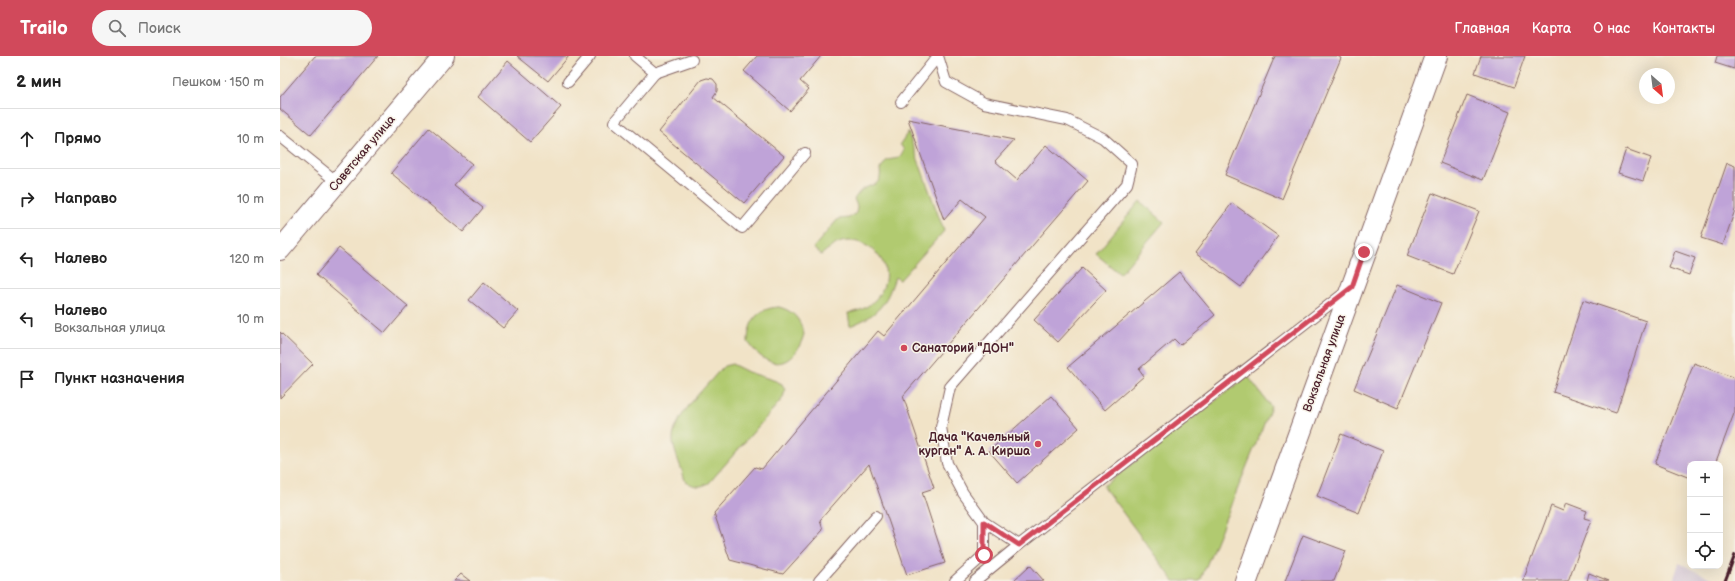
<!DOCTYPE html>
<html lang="ru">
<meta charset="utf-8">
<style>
:root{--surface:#fff;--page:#f6f6f6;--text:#222;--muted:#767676;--line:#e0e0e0;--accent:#d1495b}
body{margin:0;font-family:"Balsamiq Sans",sans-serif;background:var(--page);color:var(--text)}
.controls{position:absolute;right:12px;bottom:12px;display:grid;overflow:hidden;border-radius:8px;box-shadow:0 4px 16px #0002}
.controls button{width:36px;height:36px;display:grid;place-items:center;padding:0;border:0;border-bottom:1px solid var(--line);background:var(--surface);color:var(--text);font:20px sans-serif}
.compass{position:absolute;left:1359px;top:12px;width:36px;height:36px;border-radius:50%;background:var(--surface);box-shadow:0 4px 16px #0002;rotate:152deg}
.stop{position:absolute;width:12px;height:12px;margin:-9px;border:3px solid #d1495b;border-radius:50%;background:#fff}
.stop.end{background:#d1495b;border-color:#fff;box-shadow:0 1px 4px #0008}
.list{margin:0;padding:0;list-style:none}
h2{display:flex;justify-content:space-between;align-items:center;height:52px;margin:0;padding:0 16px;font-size:17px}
h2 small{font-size:13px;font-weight:400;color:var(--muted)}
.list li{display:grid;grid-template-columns:26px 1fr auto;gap:12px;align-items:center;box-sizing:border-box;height:60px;padding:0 16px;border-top:1px solid var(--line)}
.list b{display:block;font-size:15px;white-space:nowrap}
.list p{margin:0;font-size:13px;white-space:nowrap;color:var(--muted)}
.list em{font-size:13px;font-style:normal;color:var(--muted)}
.icon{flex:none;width:22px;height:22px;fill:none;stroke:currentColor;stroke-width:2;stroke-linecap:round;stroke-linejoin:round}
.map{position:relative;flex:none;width:1455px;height:525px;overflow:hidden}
header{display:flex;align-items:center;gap:24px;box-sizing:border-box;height:56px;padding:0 20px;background:var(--accent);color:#fff}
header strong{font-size:19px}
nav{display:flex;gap:22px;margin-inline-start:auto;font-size:14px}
.search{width:280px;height:36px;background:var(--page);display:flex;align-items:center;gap:10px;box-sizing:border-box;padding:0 14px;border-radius:22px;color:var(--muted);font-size:15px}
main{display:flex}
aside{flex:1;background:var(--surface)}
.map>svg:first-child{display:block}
</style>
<header>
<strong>Trailo</strong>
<div class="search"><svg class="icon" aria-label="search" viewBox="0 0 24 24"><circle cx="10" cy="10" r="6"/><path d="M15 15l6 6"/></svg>Поиск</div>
<nav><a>Главная</a><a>Карта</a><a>О нас</a><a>Контакты</a></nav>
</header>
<main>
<aside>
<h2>2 мин<small>Пешком · 150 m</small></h2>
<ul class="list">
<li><svg class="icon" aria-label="ahead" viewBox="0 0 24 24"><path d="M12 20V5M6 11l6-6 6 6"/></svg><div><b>Прямо</b></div><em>10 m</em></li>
<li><svg class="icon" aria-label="right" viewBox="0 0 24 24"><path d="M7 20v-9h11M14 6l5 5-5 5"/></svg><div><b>Направо</b></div><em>10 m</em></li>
<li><svg class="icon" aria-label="left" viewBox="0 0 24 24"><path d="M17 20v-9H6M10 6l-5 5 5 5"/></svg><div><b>Налево</b></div><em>120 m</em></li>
<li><svg class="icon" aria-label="left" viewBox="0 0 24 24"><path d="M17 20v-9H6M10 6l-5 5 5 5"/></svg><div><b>Налево</b><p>Вокзальная улица</p></div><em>10 m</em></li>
<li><svg class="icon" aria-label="arrive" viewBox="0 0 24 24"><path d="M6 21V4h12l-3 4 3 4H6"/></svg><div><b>Пункт назначения</b></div></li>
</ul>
</aside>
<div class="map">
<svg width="1455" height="525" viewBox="0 0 1455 525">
<rect width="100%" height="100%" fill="#f7f3e8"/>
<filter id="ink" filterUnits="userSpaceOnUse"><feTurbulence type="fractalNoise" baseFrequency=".025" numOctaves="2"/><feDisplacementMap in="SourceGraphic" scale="8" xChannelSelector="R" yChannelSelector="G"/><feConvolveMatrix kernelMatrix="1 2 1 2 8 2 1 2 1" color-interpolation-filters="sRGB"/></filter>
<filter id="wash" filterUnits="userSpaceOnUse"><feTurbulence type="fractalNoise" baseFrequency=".012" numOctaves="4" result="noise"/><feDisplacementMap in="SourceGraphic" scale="16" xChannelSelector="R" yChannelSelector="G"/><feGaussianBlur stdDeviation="0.9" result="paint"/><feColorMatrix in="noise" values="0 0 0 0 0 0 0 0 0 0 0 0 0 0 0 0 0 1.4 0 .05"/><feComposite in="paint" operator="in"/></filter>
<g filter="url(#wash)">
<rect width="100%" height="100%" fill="#f1e3c7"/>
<polygon fill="#cebed2" points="1399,507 1438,525 1393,525"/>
<g fill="#b1ca70" stroke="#7e744e">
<path d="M628 76 664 175 620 224 615 221C606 249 598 259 570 270L568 257C590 255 609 235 605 213 602 197 583 184 568 185 558 185 548 193 541 199L533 192 558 163 569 162 576 157 577 150 574 143C577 140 580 134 583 133 595 127 602 129 600 113L607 104 619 102 624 94 620 88Z"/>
<polygon points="860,145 884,166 840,218 816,198"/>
<path d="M499 251C514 255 520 263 524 278 519 297 504 316 483 302 477 298 472 291 468 286 468 265 478 252 499 251Z"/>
<path d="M452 308 468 316 496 325 502 328 505 334 503 342 429 427C419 432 415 431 405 425 402 412 395 399 393 386 391 363 425 332 439 315L444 310Z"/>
<polygon points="968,320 991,351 920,525 894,525 823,430"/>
</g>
<g id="blocks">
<g fill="#bfa3d8">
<polygon points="35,0 98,0 31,79 0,53 0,41"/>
<polygon points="237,0 289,0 268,25"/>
<polygon points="477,0 541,0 520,25 529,33 510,55 464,15"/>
<polygon points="995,0 1057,0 1061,2 1002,143 945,119"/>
<polygon points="1201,0 1245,0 1234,31 1195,17"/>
<polygon points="1437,0 1455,0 1454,13 1435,7"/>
<polygon points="228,5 281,51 250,86 198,41"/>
<polygon points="427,22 433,23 437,28 437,35 433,41 504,100 464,147 379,76 421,24"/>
<polygon points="1187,39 1230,56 1203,124 1160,107"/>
<polygon points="628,63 734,84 715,105 737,124 766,89 808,125 623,340 654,432 642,436 665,507 627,519 589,408 540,464 543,474 503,518 450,504 434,457 475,411 482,413 598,275 604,280 705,161 682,143 664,164"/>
<polygon points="149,72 192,108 174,129 203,152 183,176 111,117"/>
<polygon points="1346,93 1371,102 1363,125 1338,117"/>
<polygon points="1447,107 1455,110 1455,154 1443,189 1421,182"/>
<polygon points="1152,137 1199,155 1173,218 1127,200"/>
<polygon points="952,147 998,180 961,231 915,197"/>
<polygon points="59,192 128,250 105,277 36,219"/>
<polygon points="1395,195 1415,202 1409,219 1389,212"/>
<polygon points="802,212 826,234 778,286 754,264"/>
<polygon points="899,216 935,259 900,289 894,283 859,313 864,320 825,354 788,311"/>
<polygon points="204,226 238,255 223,272 189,244"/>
<polygon points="1117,229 1161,247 1118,352 1074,333"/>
<polygon points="1303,244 1366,265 1336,357 1273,336"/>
<polygon points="0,276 33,308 0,342"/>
<polygon points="1414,307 1455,322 1455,355 1435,408 1410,408 1410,422 1375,408"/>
<polygon points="771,340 799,372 737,427 709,395"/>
<polygon points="1061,378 1103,395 1079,457 1037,440"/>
<polygon points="1286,447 1307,455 1304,462 1311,464 1288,525 1243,525 1271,450 1283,455"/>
<polygon points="1023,479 1066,495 1054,525 1005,525"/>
<polygon points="750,509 764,525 733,525"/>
<polygon points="1309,517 1329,525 1307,525"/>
<polygon points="181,518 190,525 174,525"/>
</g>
</g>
</g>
<g filter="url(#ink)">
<use href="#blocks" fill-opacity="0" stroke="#846462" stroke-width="1"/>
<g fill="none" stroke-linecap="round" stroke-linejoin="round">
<defs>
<g id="service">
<polyline points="355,0 375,17 334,66 462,172 525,97"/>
<polyline points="658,0 666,26 704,47 787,64 823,82 852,108 847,128 670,331 661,371 667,407 683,437 704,466 739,489"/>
<polyline points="375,17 412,4"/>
<polyline points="288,26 310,0"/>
<polyline points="621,46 658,0"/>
<polyline points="0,80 57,126"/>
<polyline points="539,525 596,460"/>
<polyline points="675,525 704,499 704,466"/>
<polyline points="695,525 739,489 1067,235"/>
</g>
<polyline id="minor" points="0,194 164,0"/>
<polyline id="secondary" points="966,525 1156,0"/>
</defs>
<use href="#service" stroke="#846462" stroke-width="12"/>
<use href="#minor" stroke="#846462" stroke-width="22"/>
<use href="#secondary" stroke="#846462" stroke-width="24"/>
<use href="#service" stroke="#fff" stroke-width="10"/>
<use href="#minor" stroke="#fff" stroke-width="20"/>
<use href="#secondary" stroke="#fff" stroke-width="22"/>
<polyline stroke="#4a1f2b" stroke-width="3" points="1445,525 1455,499"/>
</g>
</g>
<g fill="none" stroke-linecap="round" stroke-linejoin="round" filter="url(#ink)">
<polyline stroke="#d1495b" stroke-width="5" points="704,499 704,466 739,489 1072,231 1084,196"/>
</g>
<g fill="#d1495b" stroke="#f7f3e8" stroke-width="1.5">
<circle cx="624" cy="292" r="4"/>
<circle cx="758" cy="388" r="4"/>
</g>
<g text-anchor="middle" stroke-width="3" stroke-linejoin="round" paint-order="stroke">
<g font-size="12" fill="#4a1f2b" stroke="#f7f3e8">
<text transform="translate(82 97) rotate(-50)" y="4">Советская улица</text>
<text transform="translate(1044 307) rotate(-70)" y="4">Вокзальная улица</text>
</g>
<g font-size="12" font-weight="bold" fill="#4a1f2b" stroke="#f7f3e8" text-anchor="start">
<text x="632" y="296">Санаторий "ДОН"</text>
<text x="750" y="385" text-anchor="end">Дача "Качельный<tspan x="750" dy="14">курган" А. А. Кирша</tspan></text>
</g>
</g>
</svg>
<div class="controls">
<button>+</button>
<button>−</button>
<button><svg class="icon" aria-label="locate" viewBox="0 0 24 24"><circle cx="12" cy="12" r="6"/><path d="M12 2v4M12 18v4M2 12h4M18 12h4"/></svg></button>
</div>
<svg class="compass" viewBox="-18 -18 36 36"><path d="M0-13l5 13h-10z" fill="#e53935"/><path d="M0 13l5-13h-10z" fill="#767676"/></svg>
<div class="stop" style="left:704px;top:499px"></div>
<div class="stop end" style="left:1084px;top:196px"></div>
</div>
</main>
